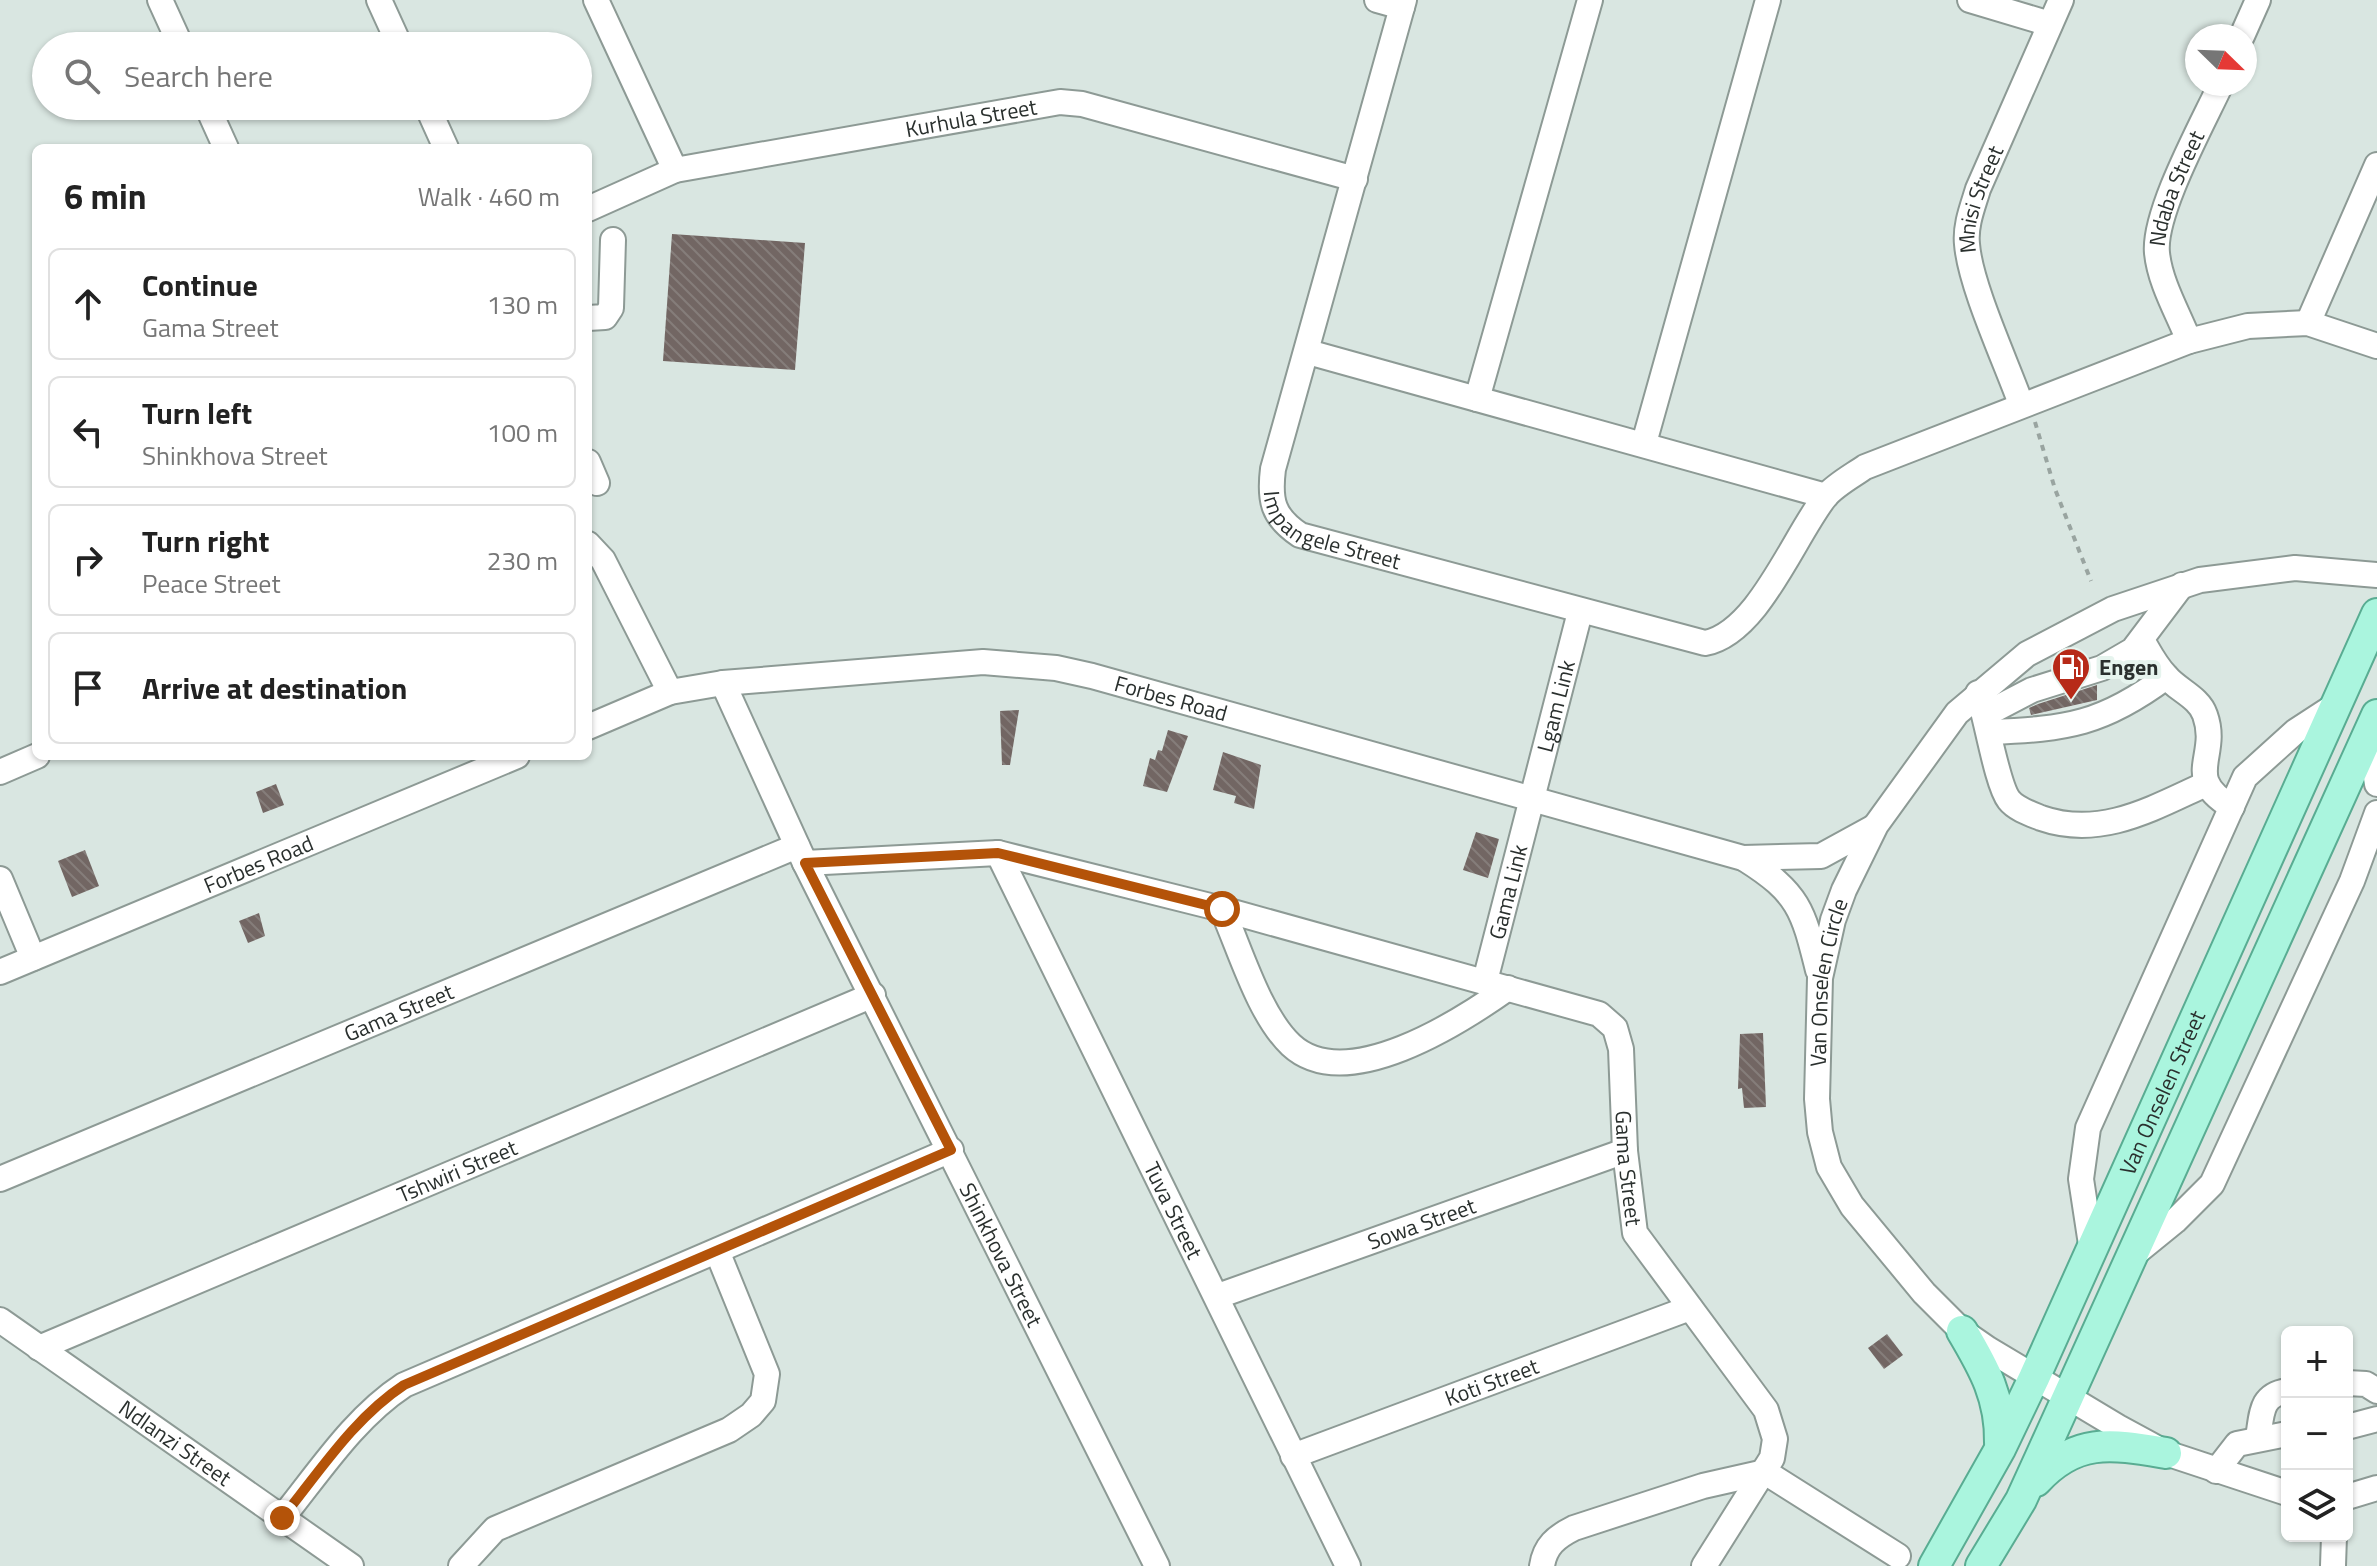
<!DOCTYPE html>
<meta charset="utf-8">
<style>
:root{--surface:#fff;--page:#f2f2f2;--text:#222;--muted:#767676;--line:#e0e0e0}
body{margin:0;font-family:"Titillium Web",sans-serif;background:var(--page);color:var(--text)}
.controls{position:absolute;right:24px;bottom:24px;display:grid;overflow:hidden;border-radius:12px;box-shadow:0 2px 6px #0004}
.controls button{width:72px;height:72px;display:grid;place-items:center;padding:0;border:0;border-bottom:2px solid var(--line);background:var(--surface);color:var(--text);font:40px sans-serif}
.compass{position:absolute;left:2185px;top:24px;width:72px;height:72px;border-radius:50%;background:var(--surface);box-shadow:0 2px 6px #0004;rotate:113deg}
.stop{position:absolute;width:24px;height:24px;margin:-18px;border:6px solid #b45309;border-radius:50%;background:#fff}
.stop.end{background:#b45309;border-color:#fff;box-shadow:0 2px 8px #0008}
.list{margin:0;padding:0;list-style:none}
h2{display:flex;justify-content:space-between;align-items:center;height:104px;margin:0;padding:0 32px;font-size:34px}
h2 small{font-size:26px;font-weight:400;color:var(--muted)}
.list li{display:grid;grid-template-columns:52px 1fr auto;gap:24px;align-items:center;box-sizing:border-box;height:112px;margin:0 16px 16px;padding:0 16px;border:2px solid var(--line);border-radius:12px}
.list b{display:block;font-size:30px;white-space:nowrap}
.list p{margin:0;font-size:26px;white-space:nowrap;color:var(--muted)}
.list em{font-size:26px;font-style:normal;color:var(--muted)}
.icon{flex:none;width:44px;height:44px;fill:none;stroke:currentColor;stroke-width:2;stroke-linecap:round;stroke-linejoin:round}
.map{position:relative;flex:none;width:2377px;height:1566px;overflow:hidden}
.search{position:absolute;background:var(--surface);box-shadow:0 2px 6px #0004;left:32px;top:32px;width:560px;height:88px;display:flex;align-items:center;gap:20px;box-sizing:border-box;padding:0 28px;border-radius:44px;color:var(--muted);font-size:30px}
.panel{position:absolute;background:var(--surface);box-shadow:0 2px 6px #0004;left:32px;top:144px;width:560px;height:616px;border-radius:12px}
.map>svg:first-child{display:block}
</style>
<div class="map">
<svg width="2377" height="1566" viewBox="0 0 2377 1566">
<defs>
<pattern id="building-back-hatch" width="6" height="6" patternUnits="userSpaceOnUse" patternTransform="scale(2)"><rect width="6" height="6" fill="#726663"/><path d="M-1 5l2 2M0 0l6 6M5-1l2 2" fill="none" stroke="#857d7a"/></pattern>
</defs>
<rect width="100%" height="100%" fill="#d9e6e1"/>
<g fill="url(#building-back-hatch)">
<polygon points="672,234 805,243 795,370 663,361"/>
<polygon points="2097,685 2097,700 2031,715 2029,708 2038,704"/>
<polygon points="1019,710 1010,765 1002,765 1000,711"/>
<polygon points="1168,730 1188,736 1167,792 1143,786 1150,758 1155,760 1158,750 1162,751"/>
<polygon points="1223,752 1261,765 1254,809 1234,803 1236,796 1213,790"/>
<polygon points="276,784 284,805 263,813 256,792"/>
<polygon points="1476,832 1499,839 1488,878 1463,870"/>
<polygon points="85,850 99,886 72,897 58,861"/>
<polygon points="259,913 265,936 248,943 239,921"/>
<polygon points="1763,1033 1766,1107 1744,1108 1742,1088 1738,1089 1740,1034"/>
<polygon points="1887,1334 1903,1355 1884,1369 1868,1348"/>
</g>
<g fill="none" stroke-linecap="round" stroke-linejoin="round">
<defs>
<g id="minor">
<polyline points="160,0 181,46"/>
<polyline points="379,0 400,46"/>
<polyline points="596,0 675,170"/>
<polyline points="1377,0 1402,7"/>
<path id="s1" d="M1404 0 1273 469C1269 501 1273 517 1300 535L1705 643C1758 633 1793 538 1825 497 1835 485 1852 476 1865 467L2189 341 2248 326 2308 323 2377 346"/>
<polyline points="1970,0 2050,24"/>
<polyline points="2242,36 2258,0"/>
<polyline points="207,106 226,148"/>
<polyline points="427,106 446,148"/>
<path id="s2" d="M588 209 675 170 1060 102 1082 104 1355 179"/>
<polyline points="588,318 605,317 611,308 613,240"/>
<polyline points="2308,323 2377,165"/>
<path id="s3" d="M2189 341C2178 313 2160 283 2157 253 2153 213 2203 123 2221 84"/>
<polyline points="1308,352 1826,496"/>
<polyline points="1477,399 1590,0"/>
<path id="s4" d="M2021 404C2006 362 1970 285 1967 244 1965 225 1973 206 1978 189L2061 0"/>
<polyline points="1644,443 1768,0"/>
<polyline points="588,462 597,483"/>
<polyline points="588,544 603,560 670,692"/>
<path d="M2142 640C2149 652 2156 666 2166 676 2177 690 2199 697 2205 715 2220 757 2181 777 2232 807"/>
<path id="s5" d="M723 683 805 863 1157 1566"/>
<path d="M1978 693C1986 716 1997 785 2009 800 2016 809 2031 814 2041 818 2101 839 2153 808 2206 784"/>
<polyline points="1986,714 2032,690 2102,668 2133,650 2182,585"/>
<path id="s6" d="M588 727 670 692 723 683 983 662 1056 668 1092 676 1743 858 1821 856 1874 827"/>
<path d="M1990 732C2067 729 2103 724 2166 677"/>
<polyline points="2369,733 2377,784"/>
<polyline points="0,772 37,756"/>
<path id="s7" d="M998 853 1348 1566"/>
<path d="M1745 859C1799 893 1803 910 1818 970"/>
<path id="s8" d="M805 863 998 853 1222 909 1599 1014 1615 1028 1621 1049 1625 1151 1635 1233 1766 1410 1775 1439 1772 1458 1704 1566"/>
<polyline points="0,879 33,958"/>
<path d="M1222 909C1240 949 1259 1015 1291 1045 1346 1096 1460 1022 1508 988"/>
<path id="s9" d="M0 972 517 756"/>
<path id="s10" d="M1485 981 1580 612"/>
<path id="s11" d="M0 1179 797 846"/>
<polyline points="2092,1251 2081,1179 2088,1128 2245,777 2296,731 2339,703"/>
<polyline points="2132,1256 2175,1221 2212,1184 2352,881 2377,813"/>
<path id="s12" d="M1218 1296 1625 1151"/>
<path id="s13" d="M0 1320 351 1566"/>
<path id="s14" d="M39 1348 873 995"/>
<polyline points="2347,1383 2366,1384 2377,1391"/>
<polyline points="2347,1427 2377,1419"/>
<path d="M2258 1438C2262 1414 2260 1395 2287 1391"/>
<path id="s15" d="M1293 1456 1690 1308"/>
<polyline points="2216,1471 2237,1444 2287,1434"/>
<path id="s16" d="M2287 1493 2166 1453 2118 1427 1988 1349 1962 1331 1924 1293 1852 1206 1829 1167 1820 1132 1817 1099 1820 978 1833 920 1844 890 1876 825 1957 713 2027 654 2113 609 2200 580 2295 568 2377 575"/>
<polyline points="2347,1497 2377,1488"/>
<path d="M282 1518C320 1471 354 1418 404 1385L951 1150"/>
<polyline points="461,1566 495,1529 729,1430 751,1415 763,1401 767,1374 717,1251"/>
<path d="M1542 1566C1545 1546 1556 1537 1574 1528L1703 1486 1765 1472 1898 1556"/>
<polyline points="2333,1566 2334,1536"/>
</g>
<g id="major">
<path d="M1962 1331C1984 1368 2001 1398 2000 1443"/>
<path d="M2036 1481C2076 1437 2112 1444 2166 1453"/>
<path id="s17" d="M1934 1566 2000 1449 2034 1378 2377 614"/>
<polyline points="1981,1566 2021,1500 2042,1454 2377,715"/>
</g>
</defs>
<use href="#minor" stroke="#8d9a95" stroke-width="28"/>
<use href="#major" stroke="#59ac92" stroke-width="34"/>
<polyline stroke="#99a4a0" stroke-width="4" stroke-dasharray="6 6" stroke-linecap="butt" points="2035,422 2055,489 2091,581"/>
<use href="#minor" stroke="#fff" stroke-width="24"/>
<use href="#major" stroke="#aaf5de" stroke-width="30"/>
</g>
<g fill="none" stroke-linecap="round" stroke-linejoin="round">
<path stroke="#b45309" stroke-width="10" d="M282 1518C320 1471 354 1418 404 1385L951 1150 805 863 998 853 1222 909"/>
</g>
<defs>
<symbol id="fuel-pin" viewBox="-11 -11 22 30"><path d="M0 17L-7.5 6A9.5 9.5 0 1 1 7.5 6Z" fill="#b72a18" stroke="#e6f4ee"/><path d="M-5.5-6h7V0h2V4h1.3V-2.5L3-4.5l.8-.8L6-3V5H2.5V1h-1V6h-7ZM-4.2-4.7v3.2H.2V-4.7Z" fill="#fff"/></symbol>
</defs>
<g fill-rule="evenodd">
<use href="#fuel-pin" x="2049" y="645" width="44" height="60"/>
</g>
<g text-anchor="middle" stroke-width="8" stroke-linejoin="round" paint-order="stroke">
<g font-size="22" fill="#2a302e" stroke="#e6f4ee">
<text dy="8" stroke="none"><textPath href="#s2" startOffset="396">Kurhula Street</textPath></text>
<text dy="8" stroke="none"><textPath href="#s3" startOffset="162">Ndaba Street</textPath></text>
<text dy="8" stroke="none"><textPath href="#s4" startOffset="216">Mnisi Street</textPath></text>
<text dy="8" stroke="none"><textPath href="#s1" startOffset="588">Impangele Street</textPath></text>
<text dy="8" stroke="none"><textPath href="#s6" startOffset="596">Forbes Road</textPath></text>
<text dy="8" stroke="none"><textPath href="#s10" startOffset="284">Lgam Link</textPath></text>
<text dy="8" stroke="none"><textPath href="#s9" startOffset="280">Forbes Road</textPath></text>
<text dy="8" stroke="none"><textPath href="#s10" startOffset="92">Gama Link</textPath></text>
<text dy="8" stroke="none"><textPath href="#s16" startOffset="764">Van Onselen Circle</textPath></text>
<text dy="8" stroke="none"><textPath href="#s11" startOffset="432">Gama Street</textPath></text>
<text dy="8" stroke="none"><textPath href="#s17" startOffset="526">Van Onselen Street</textPath></text>
<text dy="8" stroke="none"><textPath href="#s8" startOffset="978">Gama Street</textPath></text>
<text dy="8" stroke="none"><textPath href="#s14" startOffset="454">Tshwiri Street</textPath></text>
<text dy="8" stroke="none"><textPath href="#s7" startOffset="398">Tuva Street</textPath></text>
<text dy="8" stroke="none"><textPath href="#s12" startOffset="216">Sowa Street</textPath></text>
<text dy="8" stroke="none"><textPath href="#s5" startOffset="636">Shinkhova Street</textPath></text>
<text dy="8" stroke="none"><textPath href="#s15" startOffset="212">Koti Street</textPath></text>
<text dy="8" stroke="none"><textPath href="#s13" startOffset="214">Ndlanzi Street</textPath></text>
</g>
<g font-size="22" font-weight="bold" fill="#2a302e" stroke="#e6f4ee" text-anchor="start">
<text x="2099" y="675">Engen</text>
</g>
</g>
</svg>
<div class="controls">
<button>+</button>
<button>−</button>
<button><svg class="icon" aria-label="layers" viewBox="0 0 24 24"><path d="M12 4l9 5-9 5-9-5zM3 14l9 5 9-5"/></svg></button>
</div>
<svg class="compass" viewBox="-18 -18 36 36"><path d="M0-13l5 13h-10z" fill="#e53935"/><path d="M0 13l5-13h-10z" fill="#767676"/></svg>
<div class="stop" style="left:1222px;top:909px"></div>
<div class="stop end" style="left:282px;top:1518px"></div>
<div class="search"><svg class="icon" aria-label="search" viewBox="0 0 24 24"><circle cx="10" cy="10" r="6"/><path d="M15 15l6 6"/></svg>Search here</div>
<section class="panel">
<h2>6 min<small>Walk · 460 m</small></h2>
<ul class="list">
<li><svg class="icon" aria-label="ahead" viewBox="0 0 24 24"><path d="M12 20V5M6 11l6-6 6 6"/></svg><div><b>Continue</b><p>Gama Street</p></div><em>130 m</em></li>
<li><svg class="icon" aria-label="left" viewBox="0 0 24 24"><path d="M17 20v-9H6M10 6l-5 5 5 5"/></svg><div><b>Turn left</b><p>Shinkhova Street</p></div><em>100 m</em></li>
<li><svg class="icon" aria-label="right" viewBox="0 0 24 24"><path d="M7 20v-9h11M14 6l5 5-5 5"/></svg><div><b>Turn right</b><p>Peace Street</p></div><em>230 m</em></li>
<li><svg class="icon" aria-label="arrive" viewBox="0 0 24 24"><path d="M6 21V4h12l-3 4 3 4H6"/></svg><div><b>Arrive at destination</b></div></li>
</ul>
</section>
</div>
